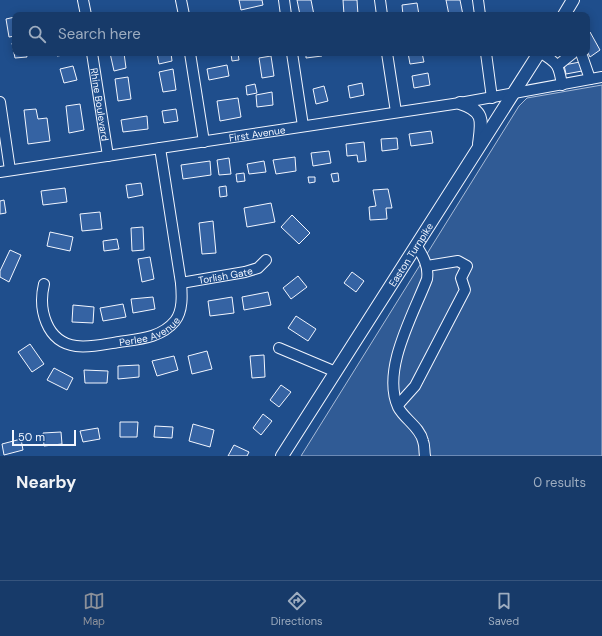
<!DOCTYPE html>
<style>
:root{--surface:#173a69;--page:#20416f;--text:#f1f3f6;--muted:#9eadc0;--line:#36547d;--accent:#8c9099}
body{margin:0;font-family:"DM Sans",sans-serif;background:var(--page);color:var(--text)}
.scale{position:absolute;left:12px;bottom:10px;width:64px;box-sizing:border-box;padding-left:4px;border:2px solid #f2f6ff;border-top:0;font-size:11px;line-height:14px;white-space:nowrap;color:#f2f6ff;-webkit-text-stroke:3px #1f4e8c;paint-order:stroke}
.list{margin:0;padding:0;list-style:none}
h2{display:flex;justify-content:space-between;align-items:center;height:52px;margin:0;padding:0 16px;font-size:17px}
h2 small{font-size:13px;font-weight:400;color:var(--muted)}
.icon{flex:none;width:22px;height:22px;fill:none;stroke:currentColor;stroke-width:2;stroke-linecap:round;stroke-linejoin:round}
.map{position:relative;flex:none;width:602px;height:456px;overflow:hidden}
.search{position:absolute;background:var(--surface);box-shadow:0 2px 10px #0003;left:12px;right:12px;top:12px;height:44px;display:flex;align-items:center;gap:10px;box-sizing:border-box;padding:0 14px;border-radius:8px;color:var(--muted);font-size:15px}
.sheet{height:124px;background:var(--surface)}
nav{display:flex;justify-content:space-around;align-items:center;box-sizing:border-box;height:56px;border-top:1px solid var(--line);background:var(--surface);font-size:11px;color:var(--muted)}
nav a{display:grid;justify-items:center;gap:2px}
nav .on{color:var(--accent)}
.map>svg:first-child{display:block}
</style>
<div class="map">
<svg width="602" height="456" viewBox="0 0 602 456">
<rect width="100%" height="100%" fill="#1f4e8c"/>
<polygon fill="#305b95" stroke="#a8bbd7" points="602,85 602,456 301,456 519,106 527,98"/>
<g fill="#3563a3" stroke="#f2f6ff">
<polygon points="239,0 262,0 263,5 241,10"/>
<polygon points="297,0 311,0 314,15 300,15"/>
<polygon points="343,0 357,0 358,15 344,15"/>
<polygon points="446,0 460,0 463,15 449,15"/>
<polygon points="417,3 419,15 403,15 402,5"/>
<polygon points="15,17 15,36 9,37 6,19"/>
<polygon points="590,32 600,50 590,57 587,51 587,34"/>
<polygon points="12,43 15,43 15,53 26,53 27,57 15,58"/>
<polygon points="57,53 71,53 71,54 57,56"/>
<polygon points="110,53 124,53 126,68 114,71"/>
<polygon points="157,53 171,53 172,61 159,64"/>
<polygon points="238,53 239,60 232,61 231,54"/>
<polygon points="306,53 321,53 322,56 306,58"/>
<polygon points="408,53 422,53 424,62 410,64"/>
<polygon points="271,56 274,76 262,78 259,58"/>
<polygon points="580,62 582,71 566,74 564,65"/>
<polygon points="227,65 229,76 209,80 207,69"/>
<polygon points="73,66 77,80 64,83 60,69"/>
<polygon points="173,69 176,90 163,92 159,72"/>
<polygon points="428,73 430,85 414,88 412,76"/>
<polygon points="128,77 131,99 118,101 115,79"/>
<polygon points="362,83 364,95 350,98 348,86"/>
<polygon points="255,84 257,93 247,95 246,86"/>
<polygon points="324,86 328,101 316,104 313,89"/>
<polygon points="272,92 273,105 257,107 256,95"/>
<polygon points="238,98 241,117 220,121 217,101"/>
<polygon points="80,104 84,130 69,133 66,106"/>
<polygon points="36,109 38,119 47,118 50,141 28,144 24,110"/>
<polygon points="176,109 178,121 164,123 162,111"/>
<polygon points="147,116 148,129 123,132 121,120"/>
<polygon points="431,131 433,143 411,146 409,134"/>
<polygon points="397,138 398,149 382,151 381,139"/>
<polygon points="364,142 366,161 358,162 357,155 347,156 346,144"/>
<polygon points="329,151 331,163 313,166 311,153"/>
<polygon points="295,157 296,171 276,174 273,160"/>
<polygon points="229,158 231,174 219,175 217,160"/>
<polygon points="210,161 211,175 183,179 181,165"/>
<polygon points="264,161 266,172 249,174 247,164"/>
<polygon points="244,173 245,181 237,182 236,174"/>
<polygon points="338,173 339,181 333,182 331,174"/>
<polygon points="308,177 315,177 315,182 309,183"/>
<polygon points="141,183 143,195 128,198 126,185"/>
<polygon points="226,186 227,196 220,197 219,187"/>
<polygon points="65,188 67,202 43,205 41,191"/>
<polygon points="388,189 392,208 386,208 387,219 370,220 369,207 376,206 373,190"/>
<polygon points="4,200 6,213 0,214 0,201"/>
<polygon points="271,203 275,222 247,227 244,208"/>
<polygon points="100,212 102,229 82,231 80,214"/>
<polygon points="292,215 310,233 299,244 281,227"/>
<polygon points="213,221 216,253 202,254 199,223"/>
<polygon points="143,227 144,250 132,251 131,228"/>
<polygon points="50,232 73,237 70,251 47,246"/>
<polygon points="117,239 119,249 104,251 103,241"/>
<polygon points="10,250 21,255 9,282 0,277 0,271"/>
<polygon points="150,257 154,279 142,282 138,259"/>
<polygon points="352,272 364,281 356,292 344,283"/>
<polygon points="298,276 307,287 291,299 283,288"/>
<polygon points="268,292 271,305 244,310 242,297"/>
<polygon points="153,297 155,309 133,313 131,299"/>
<polygon points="232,297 234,313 210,316 208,301"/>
<polygon points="123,304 126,317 103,321 100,308"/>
<polygon points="73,305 94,307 93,323 72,322"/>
<polygon points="296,316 316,329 308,341 288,328"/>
<polygon points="30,344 44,364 32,372 18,352"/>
<polygon points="207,351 212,369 192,374 188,356"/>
<polygon points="264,355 265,377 252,378 250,356"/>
<polygon points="174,356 178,370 157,376 152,361"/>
<polygon points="139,365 139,377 118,379 118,366"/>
<polygon points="54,368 73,378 67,390 47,380"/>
<polygon points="84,370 108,371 107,383 85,383"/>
<polygon points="281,385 291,392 279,407 270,400"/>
<polygon points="263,414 272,421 261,435 253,428"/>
<polygon points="120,422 138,422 137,437 120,437"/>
<polygon points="193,424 214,430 210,447 189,441"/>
<polygon points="155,426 173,427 172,438 154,437"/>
<polygon points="98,428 100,439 83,442 80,431"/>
<polygon points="61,432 62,444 44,446 43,433"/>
<polygon points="21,439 23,450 4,455 2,444"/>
<polygon points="234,445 249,452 247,456 228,456"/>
</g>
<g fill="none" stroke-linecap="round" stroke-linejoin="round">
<defs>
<g id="minor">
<polyline points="83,0 86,15"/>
<polyline points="181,0 184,15"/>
<polyline points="284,0 286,15"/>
<polyline points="380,0 382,15"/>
<polyline points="478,0 480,15"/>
<path id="s1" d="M92 53 108 156"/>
<polyline points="190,53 204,142"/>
<polyline points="292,53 303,126"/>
<polyline points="387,53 396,112"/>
<polyline points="486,53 492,98"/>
<path d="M541 53C558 63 559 66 562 85"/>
<polyline points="581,53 590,79"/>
<polyline points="558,65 573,53"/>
<polyline points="0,102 10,170"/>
<path id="s2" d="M0 172 460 103 602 77"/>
<path d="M416 245C423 256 429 266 427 279 414 313 381 370 398 407 404 419 420 427 423 441 425 446 424 451 425 456"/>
<path id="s3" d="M181 283 245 272 258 268 266 260"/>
<path id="s4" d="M44 284C38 309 46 342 76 346 90 348 105 344 119 342 139 339 161 338 175 321 183 311 182 295 181 283L160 148"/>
<polyline points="279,348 336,372"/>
<polyline points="398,405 415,386 465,290 461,278 467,266 458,261 427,266"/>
</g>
<g id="major">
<polyline points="564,15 573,0"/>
<path d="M460 103C485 111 482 121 479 144"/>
<path id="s5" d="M282 456 539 53"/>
</g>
</defs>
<use href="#minor" stroke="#f2f6ff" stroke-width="12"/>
<use href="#major" stroke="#f2f6ff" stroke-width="14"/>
<use href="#minor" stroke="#1f4e8c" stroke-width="10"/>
<use href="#major" stroke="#1f4e8c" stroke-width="12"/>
</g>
<g text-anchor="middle" stroke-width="3" stroke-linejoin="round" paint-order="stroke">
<g font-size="10" fill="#f2f6ff" stroke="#1f4e8c">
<text dy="4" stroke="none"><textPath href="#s1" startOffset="52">Rhine Boulevard</textPath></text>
<text dy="4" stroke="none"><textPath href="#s2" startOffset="260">First Avenue</textPath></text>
<text dy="4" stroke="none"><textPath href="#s5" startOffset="239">Easton Turnpike</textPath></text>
<text dy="4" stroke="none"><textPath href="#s3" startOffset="45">Torlish Gate</textPath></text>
<text dy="4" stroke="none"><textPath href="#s4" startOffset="155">Perlee Avenue</textPath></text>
</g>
</g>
</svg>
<div class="scale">50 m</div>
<div class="search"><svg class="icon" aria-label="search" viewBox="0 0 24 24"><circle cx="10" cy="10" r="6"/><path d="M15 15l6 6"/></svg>Search here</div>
</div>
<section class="sheet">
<h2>Nearby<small>0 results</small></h2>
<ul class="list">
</ul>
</section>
<nav>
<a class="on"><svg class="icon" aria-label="map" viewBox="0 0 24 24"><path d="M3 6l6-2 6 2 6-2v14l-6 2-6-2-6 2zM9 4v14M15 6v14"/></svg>Map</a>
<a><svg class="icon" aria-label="directions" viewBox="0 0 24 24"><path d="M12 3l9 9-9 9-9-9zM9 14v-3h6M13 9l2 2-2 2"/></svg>Directions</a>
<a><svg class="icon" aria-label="saved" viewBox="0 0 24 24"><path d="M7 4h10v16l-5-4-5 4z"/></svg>Saved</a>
</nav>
